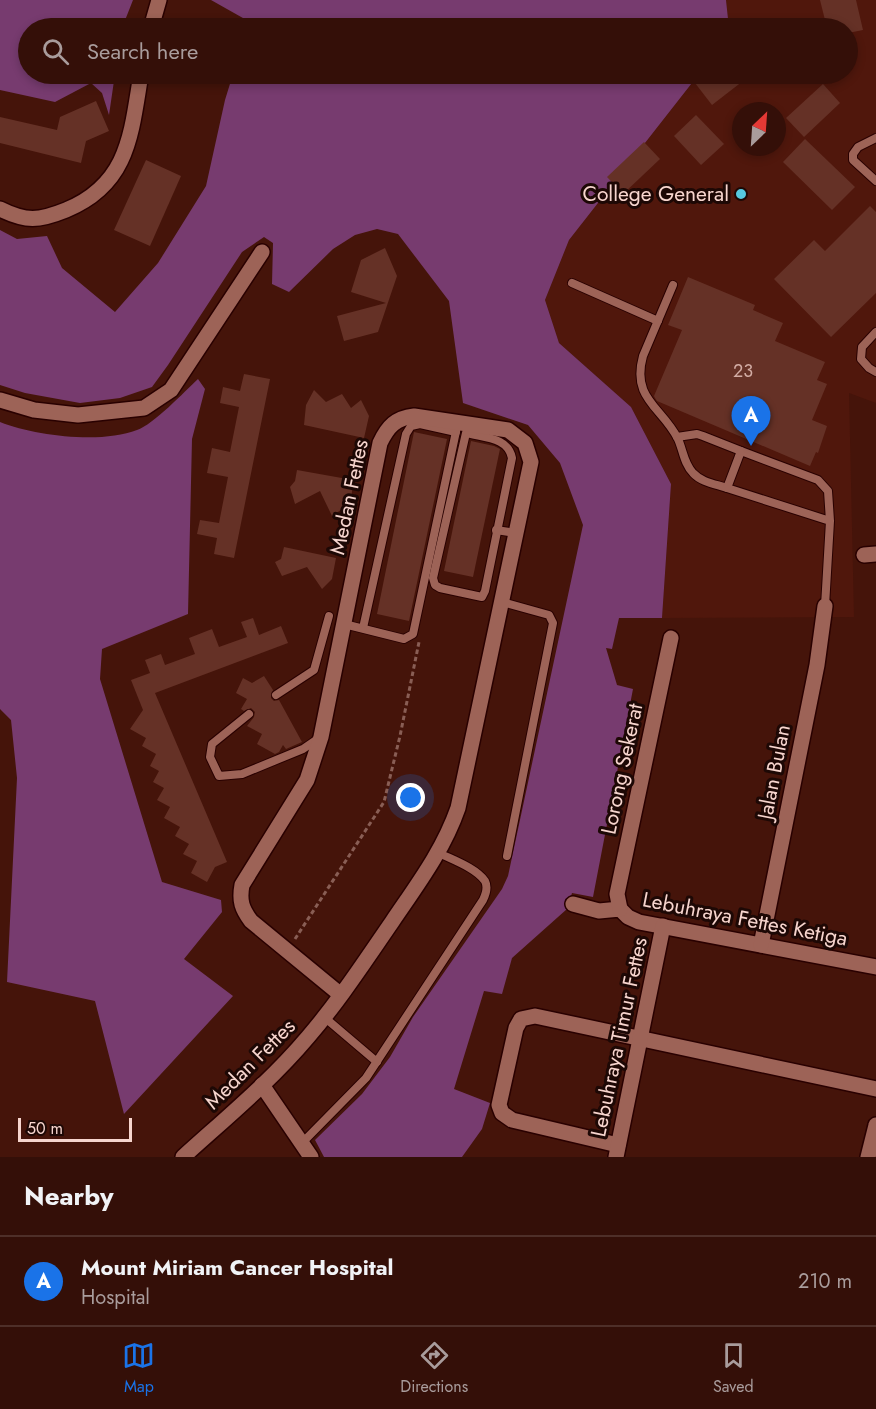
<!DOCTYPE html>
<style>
:root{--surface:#340f08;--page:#3c1812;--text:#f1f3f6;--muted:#a99c9c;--line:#4e2f29;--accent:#1a73e8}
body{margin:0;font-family:Jost,sans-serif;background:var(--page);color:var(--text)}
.compass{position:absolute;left:732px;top:102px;width:54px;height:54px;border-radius:50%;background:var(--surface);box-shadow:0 3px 9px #0003;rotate:25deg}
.scale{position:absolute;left:18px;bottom:15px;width:114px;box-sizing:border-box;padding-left:6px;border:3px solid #f7d5ce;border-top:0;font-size:16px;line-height:21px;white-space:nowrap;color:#f7d5ce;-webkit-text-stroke:4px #1d0805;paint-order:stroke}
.you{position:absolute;left:411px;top:798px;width:21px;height:21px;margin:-15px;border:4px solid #fff;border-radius:50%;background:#1a73e8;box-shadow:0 0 0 9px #1a73e833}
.badge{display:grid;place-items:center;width:39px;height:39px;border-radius:50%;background:var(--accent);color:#fff;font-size:20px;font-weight:700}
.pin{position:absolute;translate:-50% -50px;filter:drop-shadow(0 2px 3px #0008)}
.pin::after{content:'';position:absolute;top:32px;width:21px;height:18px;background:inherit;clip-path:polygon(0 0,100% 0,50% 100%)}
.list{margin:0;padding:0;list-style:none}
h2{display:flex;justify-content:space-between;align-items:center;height:78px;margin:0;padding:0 24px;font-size:26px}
h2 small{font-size:20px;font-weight:400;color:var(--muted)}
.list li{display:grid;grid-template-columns:39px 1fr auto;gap:18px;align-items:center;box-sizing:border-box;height:90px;padding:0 24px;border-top:2px solid var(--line)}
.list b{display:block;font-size:22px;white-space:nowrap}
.list p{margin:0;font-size:20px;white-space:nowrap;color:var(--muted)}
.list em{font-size:20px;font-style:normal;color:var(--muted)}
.icon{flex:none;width:33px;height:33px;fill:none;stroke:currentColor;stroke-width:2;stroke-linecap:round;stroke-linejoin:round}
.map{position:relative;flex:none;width:876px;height:1157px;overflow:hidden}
.search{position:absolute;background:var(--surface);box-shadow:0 3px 9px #0003;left:18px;right:18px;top:18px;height:66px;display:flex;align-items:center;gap:15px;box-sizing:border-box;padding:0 21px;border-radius:33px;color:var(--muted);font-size:22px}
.sheet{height:168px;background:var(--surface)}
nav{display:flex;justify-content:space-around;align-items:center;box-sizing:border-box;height:84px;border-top:2px solid var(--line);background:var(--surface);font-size:16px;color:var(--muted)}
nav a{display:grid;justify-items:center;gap:3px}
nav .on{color:var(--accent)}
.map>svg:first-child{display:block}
</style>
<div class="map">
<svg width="876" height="1157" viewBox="0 0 876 1157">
<rect width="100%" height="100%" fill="#45140a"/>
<path fill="#50170c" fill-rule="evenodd" d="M726 0H876V403L849 393 854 617 662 618 671 484 631 407 559 343 545 300 569 240 699 74H848V28H729ZM741 111H777V147H741Z"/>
<g fill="#773b6f">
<polygon points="0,0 133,0 122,28 28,28 28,74 115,74 109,115 102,93 91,83 55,102 0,90"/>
<polygon points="211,0 726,0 729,28 248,28 250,22"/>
<polygon points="233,74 699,74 569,240 545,300 559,343 631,407 671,484 662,618 619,618 612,649 606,648 617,685 633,689 593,897 572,893 567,909 512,958 502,994 484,991 454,1089 490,1103 482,1129 462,1157 324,1157 315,1140 362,1094 390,1057 413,1017 502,889 508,876 583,525 560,463 528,425 463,403 449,301 398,234 377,229 355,235 333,249 289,292 272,284 273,243 264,237 242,252 168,365 152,387 120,398 80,403 25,393 0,385 0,230 17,239 47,236 62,268 115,312 158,263 206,186 225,100"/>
<path d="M198 379 205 389 192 439 188 614 102 649 100 679 162 882 221 900 222 912 184 959 233 996 124 1114 95 1001 7 982 17 778 11 720 0 709V422C36 436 101 444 137 430 153 425 185 391 198 379Z"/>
</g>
<g fill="#653126">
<polygon points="820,0 856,0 863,30 848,33 848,28 827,28"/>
<polygon points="707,74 752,74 712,105 695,83"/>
<polygon points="823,84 840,103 804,137 786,118"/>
<polygon points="96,101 109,131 86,141 81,163 0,143 0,117 57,130 60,117"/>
<polygon points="696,115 724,144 701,165 674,136"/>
<polygon points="805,139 855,187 832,210 783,162"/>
<polygon points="644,142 660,159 623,194 607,177"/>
<polygon points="146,160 181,176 150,246 114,230"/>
<polygon points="870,206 876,212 876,293 831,337 774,279 814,240 825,251"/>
<polygon points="385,248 397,276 378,332 344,341 337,316 386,303 351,292 361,260"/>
<polygon points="688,277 755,305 753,310 783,323 775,341 825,362 817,380 827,384 812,420 827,426 818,453 816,452 810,466 657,401 655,398 654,396 682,330 668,325"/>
<polygon points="244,374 270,379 234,558 214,554 217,538 197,534 200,520 219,523 228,477 207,473 212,448 230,452 239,407 220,403 223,387 240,391"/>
<polygon points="314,390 326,402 342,394 351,408 361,400 369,416 364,438 304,425 306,405"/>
<polygon points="414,432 447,439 409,621 377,614"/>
<polygon points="471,441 494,446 500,449 473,577 444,571"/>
<polygon points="297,470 353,480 351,503 332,516 320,491 295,504 290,487 295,481"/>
<polygon points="284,547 336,558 332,579 322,589 307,567 282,576 275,562 281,559"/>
<polygon points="253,618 259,635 281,626 288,643 155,693 227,862 215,867 207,882 191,873 197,861 183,854 189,844 175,836 180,827 164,818 170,807 157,800 164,788 153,782 159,771 150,766 156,754 142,746 146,738 130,729 143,710 131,680 150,673 145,660 161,654 165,665 195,654 189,638 212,629 219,647 247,637 241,622"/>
<polygon points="264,676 273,690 271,698 274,701 279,700 302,742 286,749 283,745 279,752 275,754 257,744 262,734 247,726 254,717 255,712 251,708 244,711 241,709 247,699 236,693 243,678 252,683"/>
</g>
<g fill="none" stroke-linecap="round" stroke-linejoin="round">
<defs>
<g id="lane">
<polyline points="876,138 858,147 853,154 853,160 876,181"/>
<polyline points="572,283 658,321"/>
<path d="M673 285 643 356C631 399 662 407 678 439 683 450 684 464 693 473 701 482 715 484 727 488"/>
<polyline points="876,332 862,347 861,359 869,368 876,372"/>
<path d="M466 433C484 438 508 437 512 458L485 591 482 597 440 588 435 585 433 578Z"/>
<polyline points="677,437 697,434 703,436 741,451"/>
<polyline points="496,530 516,533"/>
<polyline points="502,602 549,615 553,623 507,856"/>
<polyline points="825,606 830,521 828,491 818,480 741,451 727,488 830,521"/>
<polyline points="344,624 404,639 413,634 458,422"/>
<polyline points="363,628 406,434 411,426 420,424 456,432"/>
<polyline points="276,695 314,670 329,616"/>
<polyline points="249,714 212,744 210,757 219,776 242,774 303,749 319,738"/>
<polyline points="324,1017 377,1062"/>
<path d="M302 1143 366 1078 483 900C486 894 488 887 485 881 476 868 453 860 439 853"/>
</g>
<g id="street">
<polyline points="151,28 159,0"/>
<path d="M0 209C26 222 39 221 66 210 129 184 131 134 141 74"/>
<polyline points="0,400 34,410 78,415 144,408 171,390 262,252"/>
<polyline points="864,555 876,554"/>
<polyline points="573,904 599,911 620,909 628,917 639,922 876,967"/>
<polyline points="620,909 617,894 671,638"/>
<polyline points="761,945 817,665 825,606"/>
<polyline points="262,1085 311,1157"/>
<polyline points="618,1145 512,1120 502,1113 499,1105 516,1028 521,1019 535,1016 876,1089"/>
<path d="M183 1157C226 1118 271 1081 308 1037 339 1001 365 961 392 922 417 885 443 851 458 808L531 462 525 443 508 430 414 416C396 418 388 426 380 443L321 737 307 780 242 885C239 901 242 909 251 921L341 995"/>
<polyline points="616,1157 663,926"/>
<polyline points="868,1157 876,1125"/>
</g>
</defs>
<use href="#lane" stroke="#290000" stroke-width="10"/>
<use href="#street" stroke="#290000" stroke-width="18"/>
<polyline stroke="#895e55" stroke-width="3" stroke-dasharray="4.5 3" stroke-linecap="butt" points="295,939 384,802 400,736 419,642"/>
<use href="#lane" stroke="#9d6357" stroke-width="8"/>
<use href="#street" stroke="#9d6357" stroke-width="15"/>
</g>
<circle fill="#56c9e0" stroke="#1d0805" stroke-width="2" cx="741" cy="194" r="6"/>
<g text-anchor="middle" stroke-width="6" stroke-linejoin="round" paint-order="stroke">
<g font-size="18" fill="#d2aca4">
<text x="743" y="377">23</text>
</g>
<g font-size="21" fill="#f7d5ce" stroke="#1d0805" text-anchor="end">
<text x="729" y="201">College General</text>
</g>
<g font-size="21" fill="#f7d5ce" stroke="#1d0805">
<text transform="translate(349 497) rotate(-78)" y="7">Medan Fettes</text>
<text transform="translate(622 769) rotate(-78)" y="7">Lorong Sekerat</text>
<text transform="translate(774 772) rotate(-79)" y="7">Jalan Bulan</text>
<text transform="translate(745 919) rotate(11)" y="7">Lebuhraya Fettes Ketiga</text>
<text transform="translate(619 1037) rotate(-78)" y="7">Lebuhraya Timur Fettes</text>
<text transform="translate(250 1064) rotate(-45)" y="7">Medan Fettes</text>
</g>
</g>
</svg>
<svg class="compass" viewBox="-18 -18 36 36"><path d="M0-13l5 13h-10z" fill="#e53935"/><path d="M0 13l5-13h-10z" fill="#a99c9c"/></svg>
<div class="scale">50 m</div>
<div class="you"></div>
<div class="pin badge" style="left:751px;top:446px">A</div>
<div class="search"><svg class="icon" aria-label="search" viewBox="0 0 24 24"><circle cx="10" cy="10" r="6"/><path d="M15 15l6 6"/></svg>Search here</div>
</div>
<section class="sheet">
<h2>Nearby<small></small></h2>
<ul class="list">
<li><span class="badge">A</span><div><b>Mount Miriam Cancer Hospital</b><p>Hospital</p></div><em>210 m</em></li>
</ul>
</section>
<nav>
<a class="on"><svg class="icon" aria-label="map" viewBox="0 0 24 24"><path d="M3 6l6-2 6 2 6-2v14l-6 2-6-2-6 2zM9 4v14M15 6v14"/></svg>Map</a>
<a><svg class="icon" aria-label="directions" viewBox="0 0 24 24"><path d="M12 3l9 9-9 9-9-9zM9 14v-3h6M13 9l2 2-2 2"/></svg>Directions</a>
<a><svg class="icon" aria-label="saved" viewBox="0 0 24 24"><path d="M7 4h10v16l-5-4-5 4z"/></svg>Saved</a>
</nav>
